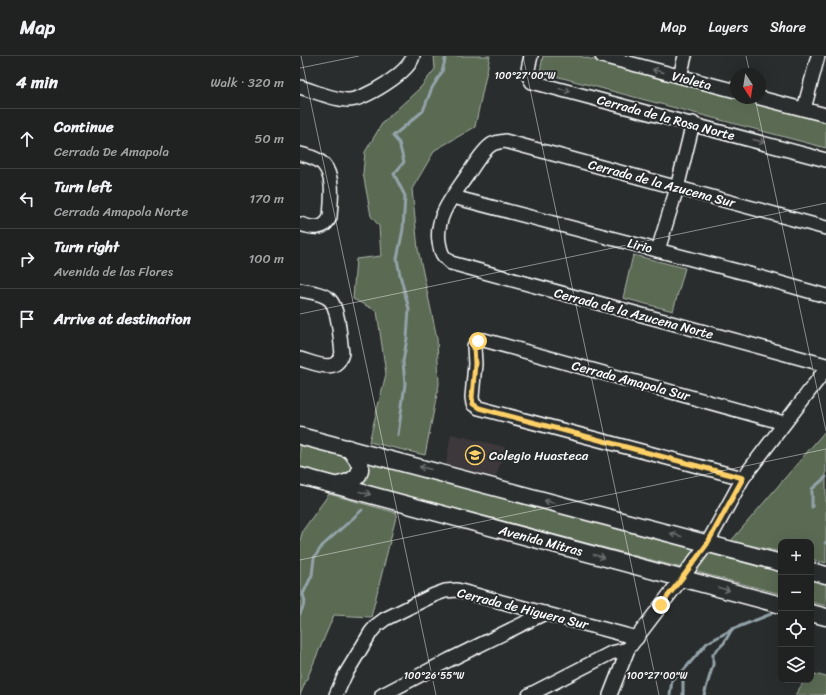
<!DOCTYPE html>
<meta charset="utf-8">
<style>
:root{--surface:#202222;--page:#2d2f2f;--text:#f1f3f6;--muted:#a2a4a5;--line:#3d3f40}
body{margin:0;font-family:Sriracha,sans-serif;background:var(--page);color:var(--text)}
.controls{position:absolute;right:12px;bottom:12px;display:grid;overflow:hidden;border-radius:8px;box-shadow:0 4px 16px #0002}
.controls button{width:36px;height:36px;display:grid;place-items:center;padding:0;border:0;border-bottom:1px solid var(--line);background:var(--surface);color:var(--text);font:20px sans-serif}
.compass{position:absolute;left:430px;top:12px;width:36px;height:36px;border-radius:50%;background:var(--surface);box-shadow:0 4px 16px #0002;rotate:168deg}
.stop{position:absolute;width:12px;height:12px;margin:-9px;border:3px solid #ffd166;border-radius:50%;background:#fff}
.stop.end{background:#ffd166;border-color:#fff;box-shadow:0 1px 4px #0008}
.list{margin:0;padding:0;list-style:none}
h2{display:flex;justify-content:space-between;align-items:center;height:52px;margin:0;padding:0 16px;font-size:17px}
h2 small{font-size:13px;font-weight:400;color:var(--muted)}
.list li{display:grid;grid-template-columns:26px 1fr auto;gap:12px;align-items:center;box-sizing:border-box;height:60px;padding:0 16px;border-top:1px solid var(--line)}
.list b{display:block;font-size:15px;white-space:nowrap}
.list p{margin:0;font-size:13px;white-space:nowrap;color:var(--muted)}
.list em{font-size:13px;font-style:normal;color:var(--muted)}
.icon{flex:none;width:22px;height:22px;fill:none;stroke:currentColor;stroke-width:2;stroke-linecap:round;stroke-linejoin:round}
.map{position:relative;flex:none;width:526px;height:639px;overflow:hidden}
header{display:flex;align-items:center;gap:24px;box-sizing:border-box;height:56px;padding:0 20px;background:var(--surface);border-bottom:1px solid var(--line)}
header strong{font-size:19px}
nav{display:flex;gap:22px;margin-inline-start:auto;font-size:14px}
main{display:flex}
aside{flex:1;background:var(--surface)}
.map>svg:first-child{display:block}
</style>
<header>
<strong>Map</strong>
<nav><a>Map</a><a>Layers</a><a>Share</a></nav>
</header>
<main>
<aside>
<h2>4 min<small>Walk · 320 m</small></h2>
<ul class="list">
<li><svg class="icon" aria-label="ahead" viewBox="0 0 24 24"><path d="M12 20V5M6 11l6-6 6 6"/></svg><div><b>Continue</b><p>Cerrada De Amapola</p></div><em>50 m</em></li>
<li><svg class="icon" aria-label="left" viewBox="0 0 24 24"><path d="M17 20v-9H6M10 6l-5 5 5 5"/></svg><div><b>Turn left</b><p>Cerrada Amapola Norte</p></div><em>170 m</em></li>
<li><svg class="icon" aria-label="right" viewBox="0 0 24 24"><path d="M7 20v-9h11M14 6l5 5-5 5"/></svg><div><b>Turn right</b><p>Avenida de las Flores</p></div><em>100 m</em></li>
<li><svg class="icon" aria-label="arrive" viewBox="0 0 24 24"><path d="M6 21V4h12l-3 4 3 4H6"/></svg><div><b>Arrive at destination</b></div></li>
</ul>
</aside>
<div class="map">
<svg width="526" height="639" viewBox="0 0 526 639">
<rect width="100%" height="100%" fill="#2a2d2e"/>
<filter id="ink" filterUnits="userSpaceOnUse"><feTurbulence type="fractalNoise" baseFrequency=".025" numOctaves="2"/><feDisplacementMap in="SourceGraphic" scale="8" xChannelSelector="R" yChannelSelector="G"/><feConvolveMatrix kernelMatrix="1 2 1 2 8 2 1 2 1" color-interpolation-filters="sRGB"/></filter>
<g filter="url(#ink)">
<polygon fill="#3d393a" points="151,378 205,391 196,421 146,408"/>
<g fill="#5a6a53" stroke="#acb4a9">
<polygon points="134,0 190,0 175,71 135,94 112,133 118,193 137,282 139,328 125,399 69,386 86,318 77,255 53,243 56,203 81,200 79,170 71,160 63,117 65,96 83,66 120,32 135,13"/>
<polygon points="243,0 279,0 526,65 526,92 240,16"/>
<polygon points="333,199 385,212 373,255 323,242"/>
<polygon points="526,374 526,507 511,503 511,486 481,486 481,496 431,485"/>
<polygon points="0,388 481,515 481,538 0,412"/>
<polygon points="29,438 97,457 71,561 34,559 0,639 0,485 3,474"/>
<polygon points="511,523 526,527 526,550 511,546"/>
<polygon points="511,617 526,621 526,639 495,639 505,624 511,624"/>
</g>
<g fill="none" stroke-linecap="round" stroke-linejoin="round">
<g stroke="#93a3a9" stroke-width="3">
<polyline points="98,379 105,328 103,306 107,282 109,253 100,219 97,203 103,173 105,140 94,118 104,106 99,87 93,80 123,55 132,32 142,16 146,0"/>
<polyline points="512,451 512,433 526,421"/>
<polyline points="525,487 526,486"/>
<polyline points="0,558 5,546 3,538 12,519 14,502 22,490 62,454"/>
<polyline points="370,639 372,624 383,615"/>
<polyline points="383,639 383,615 407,587 433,573 471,558"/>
<polyline points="404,639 413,609 413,598 424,587 432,573"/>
</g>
<defs>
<g id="minor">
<path d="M231 0C229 10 225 17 232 26L526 104"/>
<polyline points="302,0 436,35"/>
<polyline points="380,20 385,0"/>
<path d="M0 31C14 35 34 44 48 44 64 44 110 16 113 0"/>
<polyline points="460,42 526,59"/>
<polyline points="504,53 518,0"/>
<path d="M0 98C8 100 17 102 23 108 35 121 31 145 30 161 24 175 12 172 0 168"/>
<polyline points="153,141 449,218 526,240"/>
<path d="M526 172 205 85C200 86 195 86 191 89 183 94 173 111 168 118 154 139 135 160 139 186 141 197 142 200 151 207L526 309"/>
<polyline points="358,194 377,132 393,67"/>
<path d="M0 234C9 236 23 237 30 244 39 253 40 284 42 297 37 319 15 307 0 303"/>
<polyline points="443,422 179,352 173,348 172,341 175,308 174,290 178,285 184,284 484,367"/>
<polyline points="36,639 45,619 71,576 77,569 85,563 134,539 145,535 157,534 337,582"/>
<polyline points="82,639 149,604 245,557"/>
<polyline points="229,639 311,597 328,593"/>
<polyline points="310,639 328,593 382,522 407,488 443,422 526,313"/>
</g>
<g id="tertiary">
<polyline points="0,380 481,507"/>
<polyline points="0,420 481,549"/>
<path d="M38 429C65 423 66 410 48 392"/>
<polyline points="511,515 526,519"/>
<polyline points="511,557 526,561"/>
</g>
</defs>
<use href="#minor" stroke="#fff" stroke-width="16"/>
<use href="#tertiary" stroke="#fff" stroke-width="19"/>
<use href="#minor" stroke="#2a2d2e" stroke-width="13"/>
<use href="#tertiary" stroke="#2a2d2e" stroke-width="16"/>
</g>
<defs><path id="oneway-shaft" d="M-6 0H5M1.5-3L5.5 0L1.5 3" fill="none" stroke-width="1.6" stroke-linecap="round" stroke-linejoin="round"/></defs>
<g stroke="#6a6c6d">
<use href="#oneway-shaft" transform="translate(358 15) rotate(-165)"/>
<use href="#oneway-shaft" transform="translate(265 34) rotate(15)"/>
<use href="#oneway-shaft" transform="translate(459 85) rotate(15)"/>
<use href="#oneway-shaft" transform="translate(125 412) rotate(-166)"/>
<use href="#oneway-shaft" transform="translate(65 437) rotate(15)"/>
<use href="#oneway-shaft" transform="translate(250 446) rotate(-165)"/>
<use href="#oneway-shaft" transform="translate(376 479) rotate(-165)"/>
<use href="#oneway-shaft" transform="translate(299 500) rotate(15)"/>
<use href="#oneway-shaft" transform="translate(424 533) rotate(15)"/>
</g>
</g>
<g fill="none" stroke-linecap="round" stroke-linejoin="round" filter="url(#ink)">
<polyline stroke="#ffd166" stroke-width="5" points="178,285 174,290 175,308 172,341 173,348 179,352 443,422 407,488 382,522 361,549"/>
</g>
<path fill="none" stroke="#fff" stroke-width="1" stroke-opacity="0.45" d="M1 0 136 639M223 0 359 639M446 0 450 18M0 12 59 0M455 42 526 375M0 258 526 147M0 504 526 393M524 639H526"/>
<defs>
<symbol id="school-ring" viewBox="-11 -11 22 22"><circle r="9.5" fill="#2a2d2e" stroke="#ffd166" stroke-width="1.5"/><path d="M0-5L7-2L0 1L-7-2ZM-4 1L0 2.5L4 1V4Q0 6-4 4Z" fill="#ffd166"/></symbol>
</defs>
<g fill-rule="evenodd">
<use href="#school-ring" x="164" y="388" width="22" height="22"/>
</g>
<g text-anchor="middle" stroke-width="4" stroke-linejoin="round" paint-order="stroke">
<g font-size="13" fill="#fff" stroke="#2a2d2e">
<text transform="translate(392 24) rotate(15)" y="5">Violeta</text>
<text transform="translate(366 61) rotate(15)" y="5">Cerrada de la Rosa Norte</text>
<text transform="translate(362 127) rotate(15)" y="5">Cerrada de la Azucena Sur</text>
<text transform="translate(340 189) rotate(14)" y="5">Lirio</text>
<text transform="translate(334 257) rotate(15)" y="5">Cerrada de la Azucena Norte</text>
<text transform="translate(331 324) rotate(15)" y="5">Cerrada Amapola Sur</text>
<text transform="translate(241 484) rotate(15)" y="5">Avenida Mitras</text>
<text transform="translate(223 552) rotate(14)" y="5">Cerrada de Higuera Sur</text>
</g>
<g font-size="13" fill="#fff" stroke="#2a2d2e" text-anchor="start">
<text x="189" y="404">Colegio Huasteca</text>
</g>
</g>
<g font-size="10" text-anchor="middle" fill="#fff" stroke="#2a2d2e" stroke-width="4" stroke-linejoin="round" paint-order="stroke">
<text x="225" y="23">100°27'00"W</text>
<text x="134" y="623">100°26'55"W</text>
<text x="357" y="623">100°27'00"W</text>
</g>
</svg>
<div class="controls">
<button>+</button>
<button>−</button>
<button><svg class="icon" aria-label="locate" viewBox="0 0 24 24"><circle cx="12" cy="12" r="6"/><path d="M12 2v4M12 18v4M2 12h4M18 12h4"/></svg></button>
<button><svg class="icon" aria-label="layers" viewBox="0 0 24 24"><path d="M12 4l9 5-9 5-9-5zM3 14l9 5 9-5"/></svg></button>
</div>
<svg class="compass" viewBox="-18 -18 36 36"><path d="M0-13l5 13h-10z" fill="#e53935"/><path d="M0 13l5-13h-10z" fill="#a2a4a5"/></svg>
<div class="stop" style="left:178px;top:285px"></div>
<div class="stop end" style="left:361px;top:549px"></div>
</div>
</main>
